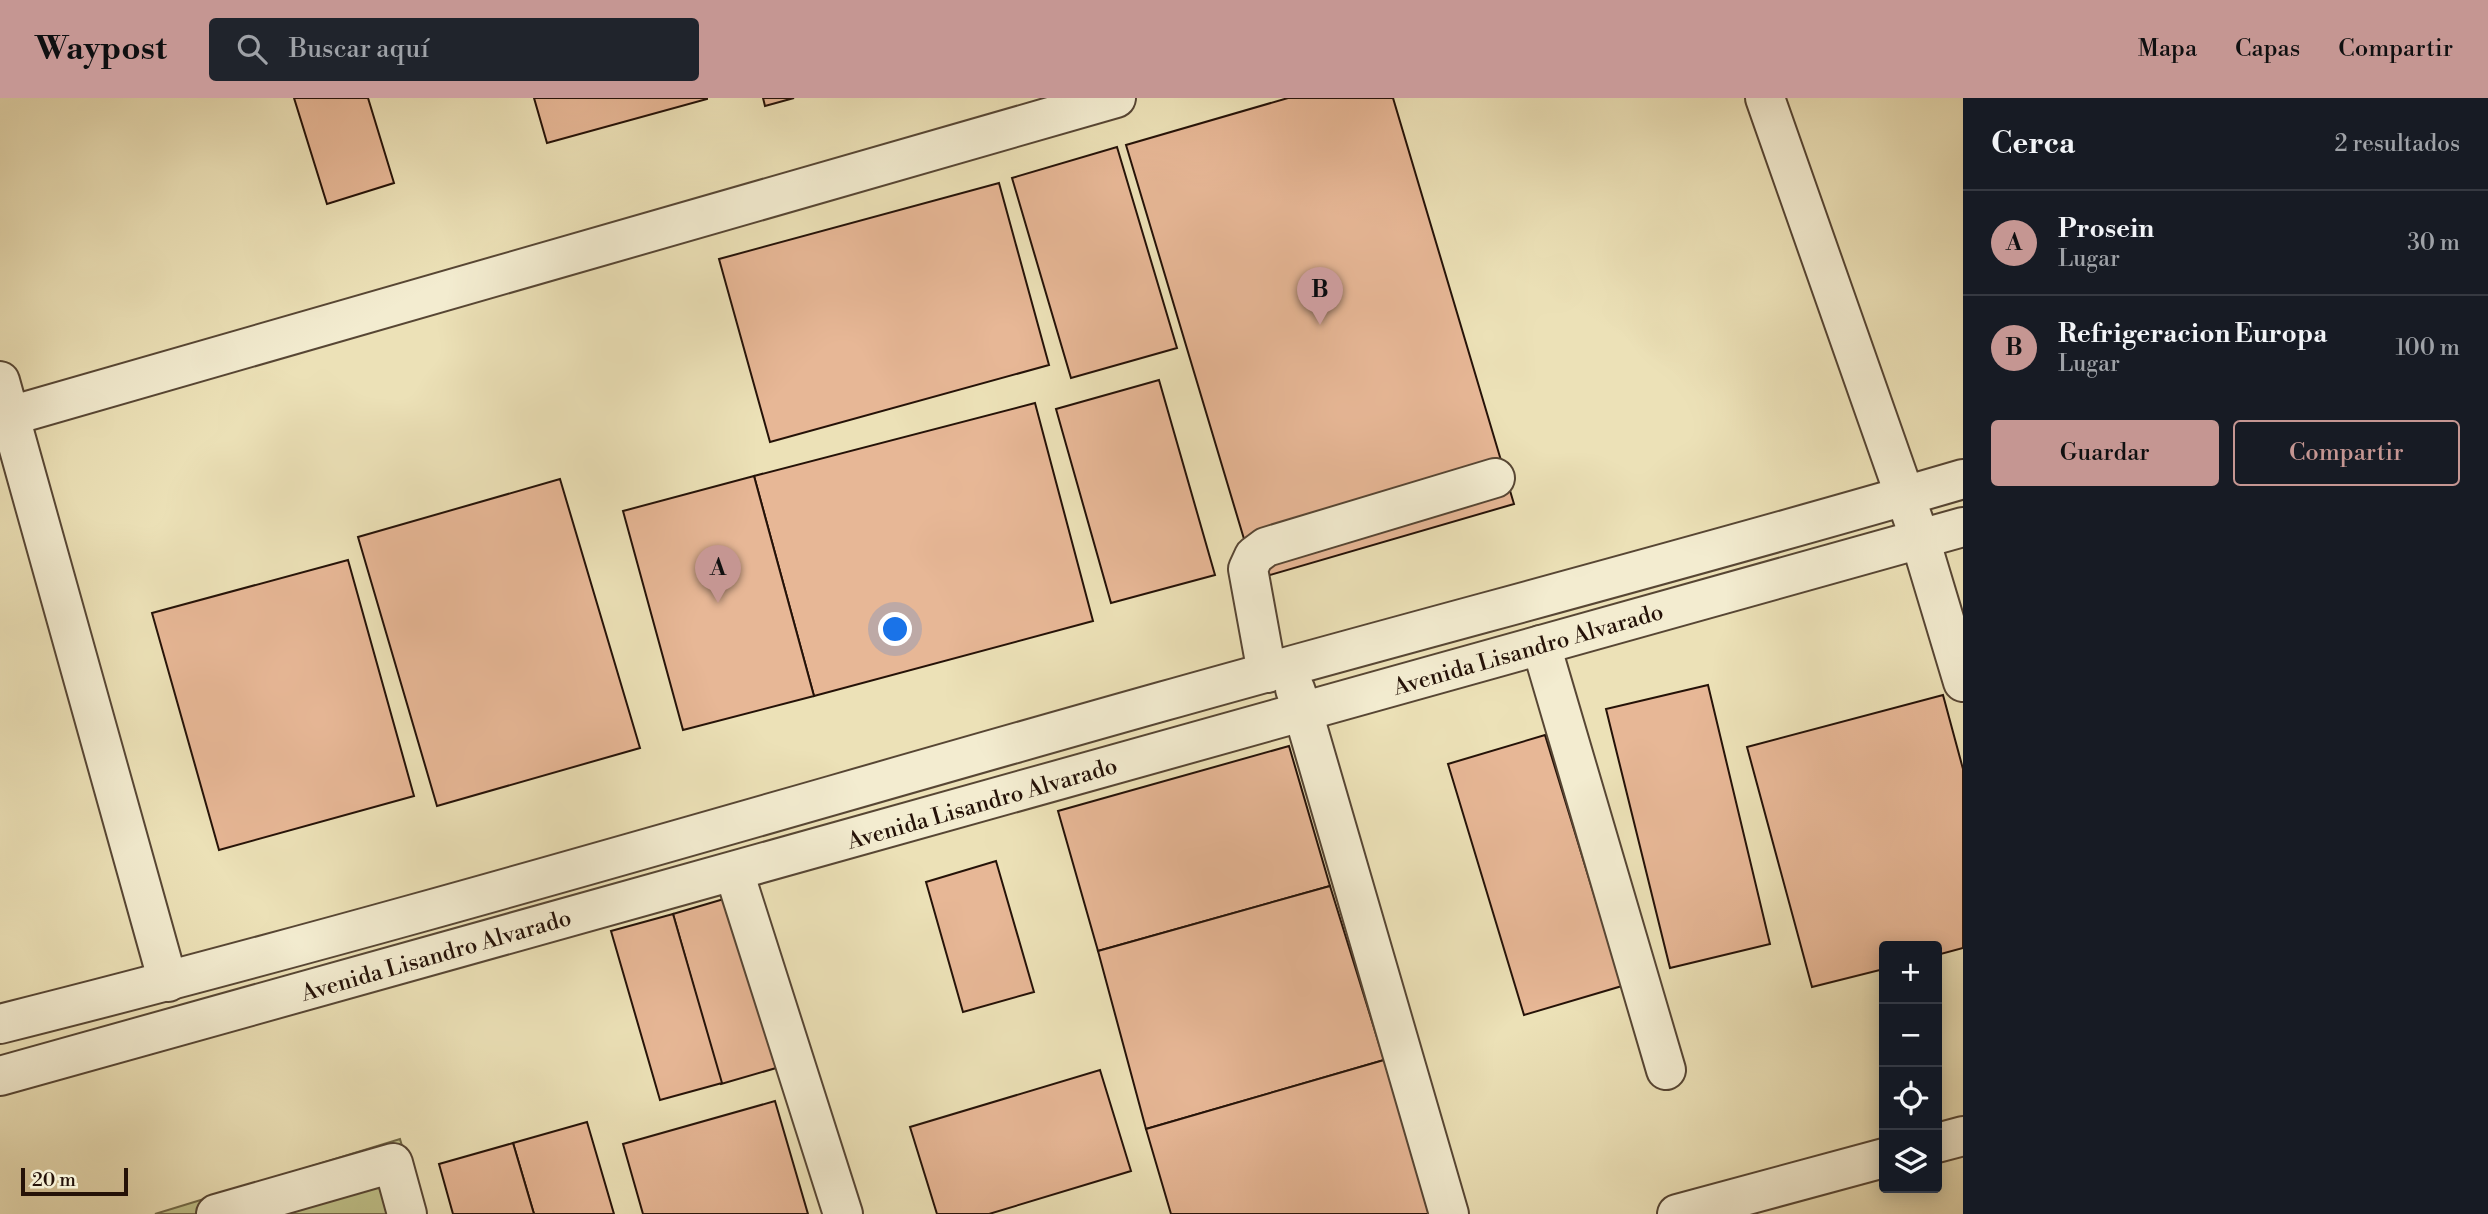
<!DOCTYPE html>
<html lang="es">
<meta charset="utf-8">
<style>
:root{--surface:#171b24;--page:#20242c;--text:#f1f3f6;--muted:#9ea1a6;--line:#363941;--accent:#c59692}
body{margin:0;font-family:"Libre Bodoni",serif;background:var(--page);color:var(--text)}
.controls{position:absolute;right:21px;bottom:21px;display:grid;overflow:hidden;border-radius:7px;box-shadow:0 4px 18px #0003}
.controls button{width:63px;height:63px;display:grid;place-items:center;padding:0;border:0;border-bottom:2px solid var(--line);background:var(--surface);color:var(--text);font:35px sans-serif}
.scale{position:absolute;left:21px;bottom:18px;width:107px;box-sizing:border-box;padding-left:7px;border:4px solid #251208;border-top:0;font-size:19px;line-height:24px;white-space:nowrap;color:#251208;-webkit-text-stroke:5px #f3ecd0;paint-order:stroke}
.you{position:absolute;left:896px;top:532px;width:24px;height:24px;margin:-18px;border:5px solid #fff;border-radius:50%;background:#1a73e8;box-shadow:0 0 0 10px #1a73e833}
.badge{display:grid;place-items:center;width:46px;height:46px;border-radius:50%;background:var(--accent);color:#111;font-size:23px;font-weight:700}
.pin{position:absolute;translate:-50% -58px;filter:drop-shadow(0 2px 4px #0008)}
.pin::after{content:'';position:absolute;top:37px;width:24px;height:21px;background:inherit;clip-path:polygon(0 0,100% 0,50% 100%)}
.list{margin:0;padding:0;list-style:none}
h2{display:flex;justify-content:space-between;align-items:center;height:91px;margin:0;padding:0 28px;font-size:30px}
h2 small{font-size:23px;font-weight:400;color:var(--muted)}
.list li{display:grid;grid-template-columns:46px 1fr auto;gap:21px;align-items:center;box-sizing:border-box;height:105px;padding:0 28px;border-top:2px solid var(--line)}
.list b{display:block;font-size:26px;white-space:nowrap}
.list p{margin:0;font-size:23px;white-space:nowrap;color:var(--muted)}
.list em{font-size:23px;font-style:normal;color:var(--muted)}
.actions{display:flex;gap:14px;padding:21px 28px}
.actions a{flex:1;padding:16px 0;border:2px solid var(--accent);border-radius:7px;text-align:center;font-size:24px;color:var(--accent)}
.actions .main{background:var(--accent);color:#111}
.icon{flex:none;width:38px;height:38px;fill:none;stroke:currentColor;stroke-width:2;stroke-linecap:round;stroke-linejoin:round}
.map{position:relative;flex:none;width:1963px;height:1116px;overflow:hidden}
header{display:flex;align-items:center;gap:42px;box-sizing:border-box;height:98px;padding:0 35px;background:var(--accent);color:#111}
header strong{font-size:33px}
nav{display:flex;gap:38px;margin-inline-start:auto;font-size:24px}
.search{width:490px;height:63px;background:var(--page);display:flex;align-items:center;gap:18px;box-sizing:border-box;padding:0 24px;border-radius:7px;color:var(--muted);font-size:26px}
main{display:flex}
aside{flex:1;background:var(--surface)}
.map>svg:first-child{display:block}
</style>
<header>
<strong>Waypost</strong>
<div class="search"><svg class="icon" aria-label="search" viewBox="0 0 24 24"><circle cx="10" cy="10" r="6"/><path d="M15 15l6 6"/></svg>Buscar aquí</div>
<nav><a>Mapa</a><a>Capas</a><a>Compartir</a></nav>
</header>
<main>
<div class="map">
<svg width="1963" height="1116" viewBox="0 0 1963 1116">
<rect width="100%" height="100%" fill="#ece1b7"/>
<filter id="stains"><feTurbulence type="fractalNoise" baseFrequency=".00286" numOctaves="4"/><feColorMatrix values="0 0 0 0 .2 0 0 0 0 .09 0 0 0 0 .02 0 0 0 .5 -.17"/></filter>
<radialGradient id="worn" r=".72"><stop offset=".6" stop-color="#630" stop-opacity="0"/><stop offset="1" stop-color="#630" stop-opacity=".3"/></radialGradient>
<polygon fill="#bfc189" stroke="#726a48" stroke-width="2" points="400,1041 422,1116 155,1116"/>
<g fill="#e7b796" stroke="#251208" stroke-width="2">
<polygon points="294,0 368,0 394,85 327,106"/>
<polygon points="534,0 707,0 707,1 547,45"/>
<polygon points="763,0 794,0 765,8"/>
<polygon points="1288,0 1393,0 1514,406 1256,481 1126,47"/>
<polygon points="1117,49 1177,250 1071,280 1012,80"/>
<polygon points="999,85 1049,267 770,344 719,161"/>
<polygon points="1159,282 1215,477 1111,505 1056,311"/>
<polygon points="1035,305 1093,523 814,598 754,378"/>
<polygon points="754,378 814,598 683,632 623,413"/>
<polygon points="560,381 640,650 437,708 358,439"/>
<polygon points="348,462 414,698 219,752 152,515"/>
<polygon points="1708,587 1770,846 1670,870 1606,611"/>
<polygon points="1943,597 1963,671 1963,850 1937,857 1937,848 1884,848 1884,871 1812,889 1747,649"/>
<polygon points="1545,637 1622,888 1524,917 1448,666"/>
<polygon points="1289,648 1330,788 1098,853 1058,713"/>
<polygon points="996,763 1034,894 963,914 926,784"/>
<polygon points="1330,788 1384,962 1146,1031 1098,853"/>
<polygon points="734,798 783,968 721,986 673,816"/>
<polygon points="673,816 722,985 660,1002 611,833"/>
<polygon points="1384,962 1431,1116 1171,1116 1146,1031"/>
<polygon points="1100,972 1131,1073 989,1116 937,1116 910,1029"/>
<polygon points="775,1003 808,1116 643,1116 623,1046"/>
<polygon points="587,1024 614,1116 534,1116 513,1045"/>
<polygon points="513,1045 534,1116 453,1116 439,1066"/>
</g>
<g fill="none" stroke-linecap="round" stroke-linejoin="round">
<defs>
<g id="minor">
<polyline points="1765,0 1920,441 1963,584"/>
<polyline points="0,283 168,884"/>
<polyline points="10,318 1116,0"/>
<polyline points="1541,547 1666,972"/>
<polyline points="1267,575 1248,471 1254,458 1266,449 1495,380"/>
<polyline points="1295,591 1303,614 1449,1116"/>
<polyline points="734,774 843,1116"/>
<path d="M0 926C391 828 776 712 1164 603 1430 528 1698 459 1963 381"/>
<polyline points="0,978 1963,429"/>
<polyline points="1937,1045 1963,1038"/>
<polyline points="216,1116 393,1065 407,1116"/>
<polyline points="1677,1116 1884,1060"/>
</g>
</defs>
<use href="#minor" stroke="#574634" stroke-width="42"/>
<use href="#minor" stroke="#f3ecd0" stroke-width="38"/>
</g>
<g text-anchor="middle" stroke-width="5" stroke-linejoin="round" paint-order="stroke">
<g font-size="23" fill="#251208" stroke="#f3ecd0">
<text transform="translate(1528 551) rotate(-16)" y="8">Avenida Lisandro Alvarado</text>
<text transform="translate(982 705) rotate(-16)" y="8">Avenida Lisandro Alvarado</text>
<text transform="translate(436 857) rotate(-16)" y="8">Avenida Lisandro Alvarado</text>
</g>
</g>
<rect width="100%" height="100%" filter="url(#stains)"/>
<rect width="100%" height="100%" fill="url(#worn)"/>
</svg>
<div class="controls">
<button>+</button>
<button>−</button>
<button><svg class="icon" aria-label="locate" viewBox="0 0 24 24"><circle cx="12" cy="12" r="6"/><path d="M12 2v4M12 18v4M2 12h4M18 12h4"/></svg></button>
<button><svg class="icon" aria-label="layers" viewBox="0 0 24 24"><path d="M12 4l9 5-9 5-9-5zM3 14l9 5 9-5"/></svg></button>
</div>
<div class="scale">20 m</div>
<div class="you"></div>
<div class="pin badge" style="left:718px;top:505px">A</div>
<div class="pin badge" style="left:1320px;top:227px">B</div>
</div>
<aside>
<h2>Cerca<small>2 resultados</small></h2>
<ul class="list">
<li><span class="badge">A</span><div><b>Prosein</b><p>Lugar</p></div><em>30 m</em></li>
<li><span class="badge">B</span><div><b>Refrigeracion Europa</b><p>Lugar</p></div><em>100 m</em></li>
</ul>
<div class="actions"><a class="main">Guardar</a><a>Compartir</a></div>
</aside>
</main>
